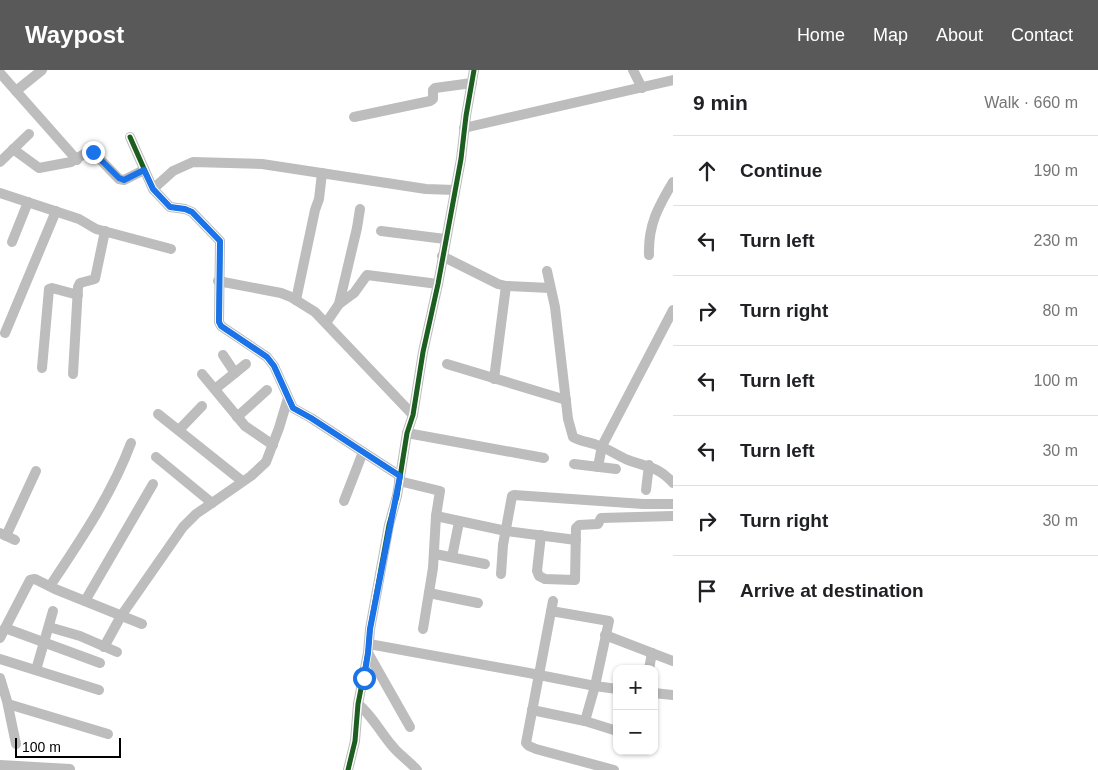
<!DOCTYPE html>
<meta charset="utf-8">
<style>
:root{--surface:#fff;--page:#f6f6f6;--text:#202124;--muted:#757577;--line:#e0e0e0;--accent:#595959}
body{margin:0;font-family:Arial,sans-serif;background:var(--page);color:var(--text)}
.controls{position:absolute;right:15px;bottom:15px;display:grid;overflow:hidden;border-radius:10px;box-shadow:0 1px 4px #0004}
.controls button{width:45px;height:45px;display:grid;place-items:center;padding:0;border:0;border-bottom:1px solid var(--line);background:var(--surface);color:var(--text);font:25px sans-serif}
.scale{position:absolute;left:15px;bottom:12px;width:106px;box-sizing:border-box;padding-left:5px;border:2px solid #000;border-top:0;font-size:14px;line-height:18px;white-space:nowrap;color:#000;-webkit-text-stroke:4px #fff;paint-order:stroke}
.stop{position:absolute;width:15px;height:15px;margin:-11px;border:4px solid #1a73e8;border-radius:50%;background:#fff}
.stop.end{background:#1a73e8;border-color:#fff;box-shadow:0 1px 5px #0008}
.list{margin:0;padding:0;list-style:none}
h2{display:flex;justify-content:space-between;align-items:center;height:65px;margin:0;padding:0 20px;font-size:21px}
h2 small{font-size:16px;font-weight:400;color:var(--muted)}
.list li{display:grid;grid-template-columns:32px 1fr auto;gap:15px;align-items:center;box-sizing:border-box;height:70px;padding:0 20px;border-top:1px solid var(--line)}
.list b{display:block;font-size:19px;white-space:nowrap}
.list em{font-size:16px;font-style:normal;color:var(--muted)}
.icon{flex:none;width:28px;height:28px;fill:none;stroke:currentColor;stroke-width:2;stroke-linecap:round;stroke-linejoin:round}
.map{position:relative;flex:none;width:673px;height:700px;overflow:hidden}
header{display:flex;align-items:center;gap:30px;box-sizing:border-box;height:70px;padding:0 25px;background:var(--accent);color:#fff}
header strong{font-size:24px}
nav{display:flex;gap:28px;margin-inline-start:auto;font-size:18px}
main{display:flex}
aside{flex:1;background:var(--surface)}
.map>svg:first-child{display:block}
</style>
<header>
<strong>Waypost</strong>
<nav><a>Home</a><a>Map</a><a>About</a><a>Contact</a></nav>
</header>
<main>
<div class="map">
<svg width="673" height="700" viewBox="0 0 673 700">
<rect width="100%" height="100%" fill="#fff"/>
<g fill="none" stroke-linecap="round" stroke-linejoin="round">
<g stroke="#bdbdbd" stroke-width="10">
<polyline points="633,0 642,18"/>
<polyline points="0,3 77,90"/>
<polyline points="16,21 42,0"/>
<polyline points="354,47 430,31 433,29 433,20 435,18 472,13"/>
<polyline points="464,58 673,10"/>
<polyline points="130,67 153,119 170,137 185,139 192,142 220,171 219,252 221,256 267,287 274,296 293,338 311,348 400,406"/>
<polyline points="13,79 39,98 71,92 89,81 93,82 119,109 124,110 144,100"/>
<polyline points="0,92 29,64"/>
<polyline points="153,119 173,101 193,92 262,94 426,119 455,120"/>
<polyline points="0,123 79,149 96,159 171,179"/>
<polyline points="381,161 445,169"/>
<polyline points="12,172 28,132"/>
<path d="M649 185C648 155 658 137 673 112"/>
<polyline points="442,186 498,214 506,216 550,218"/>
<path d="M547 201 555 237 568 349 573 367C581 372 591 372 599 376 609 379 618 386 628 390 646 397 658 396 673 413"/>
<polyline points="218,211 281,223 291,227 315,242 413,345"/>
<polyline points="296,230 315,140 319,129 322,103"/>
<polyline points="339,234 354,223 367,205 438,214"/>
<polyline points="326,253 339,234 357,158 360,139"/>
<polyline points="5,263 56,141"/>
<polyline points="223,285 235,303"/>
<polyline points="447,294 566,330"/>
<polyline points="42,298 49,219 52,218 78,225"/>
<polyline points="73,304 78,217 80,213 95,209 105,161"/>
<polyline points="202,304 245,356 273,375"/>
<polyline points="494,309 506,216"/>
<polyline points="215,319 246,294"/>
<polyline points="158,344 242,411"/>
<polyline points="237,347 267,320"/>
<polyline points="179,360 202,336"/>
<polyline points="407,363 544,388"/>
<polyline points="156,387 212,433"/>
<polyline points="574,394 616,399"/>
<polyline points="598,397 602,376 673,240"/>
<polyline points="399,411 440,421 436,446 433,498 423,559"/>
<polyline points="646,420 649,395"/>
<polyline points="344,431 363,382"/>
<polyline points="436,446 506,461 576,470"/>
<polyline points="0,463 15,470"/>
<polyline points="541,465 537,501 539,506 545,509 575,510 576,458 579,455 598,454 601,448 673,446"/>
<polyline points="6,466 36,401"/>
<polyline points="435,484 485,494"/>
<polyline points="452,487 459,452"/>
<polyline points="501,504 503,475 512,426 514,425 643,434 673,434"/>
<path d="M50 516C80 471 112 424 131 373"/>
<polyline points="429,523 478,533"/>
<polyline points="85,531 153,414"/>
<polyline points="553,531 526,673 529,676 536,679 614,700"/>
<polyline points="551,541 609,551 595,616 585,651"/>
<polyline points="49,557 80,566 117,582"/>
<polyline points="5,558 100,593"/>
<polyline points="605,565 673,591"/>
<polyline points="0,568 30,510 35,509 55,519 142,554"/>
<polyline points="369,574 529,603 595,616 617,619"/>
<polyline points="104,577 121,546 183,457 196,444 251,406 266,392 279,358 288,328"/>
<polyline points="368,583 410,657"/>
<polyline points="0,589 99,620"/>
<polyline points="649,599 652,583"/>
<polyline points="36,600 53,541"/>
<polyline points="0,608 7,631 16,674"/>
<polyline points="654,623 673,625"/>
<polyline points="8,634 108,664"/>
<path d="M358 634C373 646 381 664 394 678 401 686 410 692 417 700"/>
<polyline points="532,640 585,651 617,661"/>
<polyline points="0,695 70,699"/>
<polyline points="348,700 355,671 358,634 368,583 370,559 389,455 397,426 407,363 413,345 423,282 438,214 461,89 466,46 474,0"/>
</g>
<defs>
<g id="cycleway">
<polyline points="130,67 153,119 170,137 185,139 192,142 220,171 219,252 221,256 267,287 274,296 293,338 311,348 400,406"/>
<polyline points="348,700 355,671 358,634 368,583 370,559 389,455 397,426 407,363 413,345 423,282 438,214 461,89 466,46 474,0"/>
</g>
</defs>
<use href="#cycleway" stroke="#fff" stroke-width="8"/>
<use href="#cycleway" stroke="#1b5e20" stroke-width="5"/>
</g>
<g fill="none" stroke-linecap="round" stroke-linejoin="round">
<polyline stroke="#1a73e8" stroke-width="6" points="93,82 119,108 124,110 144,100 153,119 170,137 185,139 192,142 220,171 219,252 221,256 267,287 274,296 293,338 311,348 400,406 370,559 368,583 364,608"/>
</g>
</svg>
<div class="controls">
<button>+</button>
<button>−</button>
</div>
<div class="scale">100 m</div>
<div class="stop" style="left:364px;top:608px"></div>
<div class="stop end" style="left:93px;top:82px"></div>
</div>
<aside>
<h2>9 min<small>Walk · 660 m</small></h2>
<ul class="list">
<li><svg class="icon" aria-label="ahead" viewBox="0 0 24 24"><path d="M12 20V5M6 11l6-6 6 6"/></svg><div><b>Continue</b></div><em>190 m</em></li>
<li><svg class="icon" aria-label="left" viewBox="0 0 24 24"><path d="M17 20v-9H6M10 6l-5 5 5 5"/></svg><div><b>Turn left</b></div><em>230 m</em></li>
<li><svg class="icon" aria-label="right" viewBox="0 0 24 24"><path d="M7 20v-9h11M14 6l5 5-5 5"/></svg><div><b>Turn right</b></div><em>80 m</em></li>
<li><svg class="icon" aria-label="left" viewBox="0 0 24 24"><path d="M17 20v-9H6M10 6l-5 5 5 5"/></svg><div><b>Turn left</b></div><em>100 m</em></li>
<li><svg class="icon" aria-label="left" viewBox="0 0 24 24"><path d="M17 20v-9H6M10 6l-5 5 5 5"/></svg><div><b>Turn left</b></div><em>30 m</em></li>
<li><svg class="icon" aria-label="right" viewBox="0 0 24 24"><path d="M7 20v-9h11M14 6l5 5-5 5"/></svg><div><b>Turn right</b></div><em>30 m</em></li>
<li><svg class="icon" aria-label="arrive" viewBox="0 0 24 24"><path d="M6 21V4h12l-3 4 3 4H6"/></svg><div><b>Arrive at destination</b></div></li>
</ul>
</aside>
</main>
